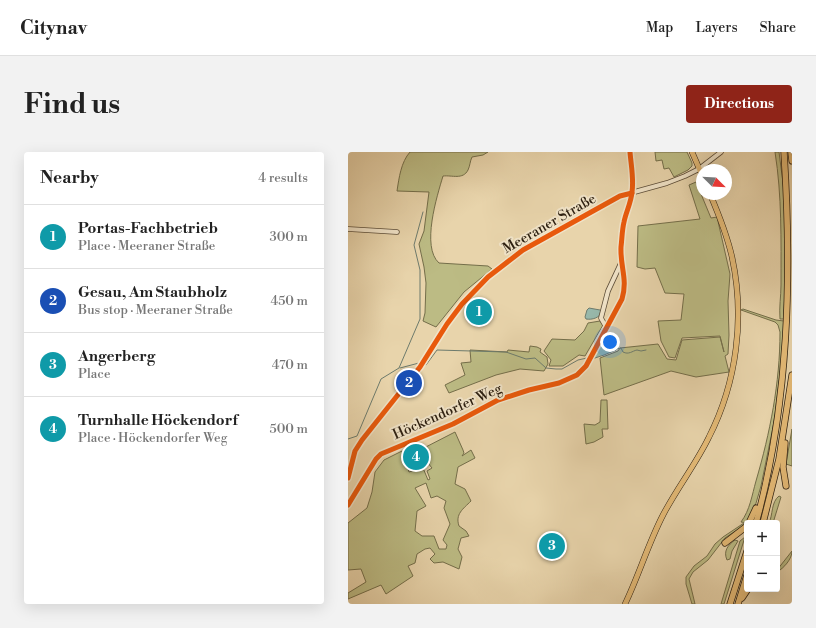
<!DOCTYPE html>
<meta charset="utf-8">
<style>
:root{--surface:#fff;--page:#f2f2f2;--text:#222;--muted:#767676;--line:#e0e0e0;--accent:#8f2418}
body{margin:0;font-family:"Libre Bodoni",serif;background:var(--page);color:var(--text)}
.controls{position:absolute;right:12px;bottom:12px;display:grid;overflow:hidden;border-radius:4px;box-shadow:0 4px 16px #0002}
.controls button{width:36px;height:36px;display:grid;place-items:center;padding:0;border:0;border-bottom:1px solid var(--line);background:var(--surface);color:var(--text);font:20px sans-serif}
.compass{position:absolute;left:348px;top:12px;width:36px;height:36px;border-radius:50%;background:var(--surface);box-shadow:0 4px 16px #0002;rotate:114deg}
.you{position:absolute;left:262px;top:190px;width:14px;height:14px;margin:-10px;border:3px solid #fff;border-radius:50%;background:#1a73e8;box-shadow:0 0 0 6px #1a73e833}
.badge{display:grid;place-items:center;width:26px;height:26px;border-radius:50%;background:var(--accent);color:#fff;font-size:13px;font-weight:700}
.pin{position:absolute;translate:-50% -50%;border:2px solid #fff;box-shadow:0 1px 4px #0006}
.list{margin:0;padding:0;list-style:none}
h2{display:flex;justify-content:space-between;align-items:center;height:52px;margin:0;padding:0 16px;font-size:17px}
h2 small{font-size:13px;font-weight:400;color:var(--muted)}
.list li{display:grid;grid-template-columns:26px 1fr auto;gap:12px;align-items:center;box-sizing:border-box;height:64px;padding:0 16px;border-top:1px solid var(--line)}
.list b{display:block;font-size:15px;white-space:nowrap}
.list p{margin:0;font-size:13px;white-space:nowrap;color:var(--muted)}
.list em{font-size:13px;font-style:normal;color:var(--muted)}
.map{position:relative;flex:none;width:444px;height:452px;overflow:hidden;border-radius:4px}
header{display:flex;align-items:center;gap:24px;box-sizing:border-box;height:56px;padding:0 20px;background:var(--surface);border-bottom:1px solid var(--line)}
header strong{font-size:19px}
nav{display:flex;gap:22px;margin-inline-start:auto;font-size:14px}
.intro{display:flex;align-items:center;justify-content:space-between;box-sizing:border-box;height:96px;padding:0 24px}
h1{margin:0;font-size:28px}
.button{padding:10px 18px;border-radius:4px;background:var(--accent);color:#fff;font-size:14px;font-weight:700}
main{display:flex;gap:24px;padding:0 24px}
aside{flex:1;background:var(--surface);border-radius:4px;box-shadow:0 4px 16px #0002}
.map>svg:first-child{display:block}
</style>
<header>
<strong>Citynav</strong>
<nav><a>Map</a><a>Layers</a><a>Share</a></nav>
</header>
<div class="intro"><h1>Find us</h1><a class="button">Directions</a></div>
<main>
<aside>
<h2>Nearby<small>4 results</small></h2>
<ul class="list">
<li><span class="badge" style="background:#0f9aa8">1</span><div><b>Portas-Fachbetrieb</b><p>Place · Meeraner Straße</p></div><em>300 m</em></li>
<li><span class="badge" style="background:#1a4fb4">2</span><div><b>Gesau, Am Staubholz</b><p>Bus stop · Meeraner Straße</p></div><em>450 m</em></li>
<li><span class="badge" style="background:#0f9aa8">3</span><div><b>Angerberg</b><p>Place</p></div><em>470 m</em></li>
<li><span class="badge" style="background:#0f9aa8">4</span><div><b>Turnhalle Höckendorf</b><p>Place · Höckendorfer Weg</p></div><em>500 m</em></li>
</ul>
</aside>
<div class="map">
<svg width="444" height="452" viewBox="0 0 444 452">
<rect width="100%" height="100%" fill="#e8d4ab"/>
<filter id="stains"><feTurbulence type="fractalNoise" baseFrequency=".005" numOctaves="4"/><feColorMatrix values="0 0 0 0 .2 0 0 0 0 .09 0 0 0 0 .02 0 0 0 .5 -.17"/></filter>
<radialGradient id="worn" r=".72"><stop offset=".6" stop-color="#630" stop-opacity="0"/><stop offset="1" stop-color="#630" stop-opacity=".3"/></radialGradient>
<g fill="#bcbb84" stroke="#746e4a" fill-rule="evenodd">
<path d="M62 0H140L135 3 124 5C122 9 122 14 120 18 115 28 104 23 95 24 89 44 73 95 91 111L140 114 144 117 116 140 88 175 75 169 77 161 78 131 76 115 71 92 76 79 81 40 49 39C51 26 53 10 62 0Z"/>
<polygon points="307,0 339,0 344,11 344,14 340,18 326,25 321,16 316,17 314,8 308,9"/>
<path d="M427 0H431L436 39 438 89 436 167H432C431 155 433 144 433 133 433 88 434 44 427 0Z"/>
<polygon points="348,30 363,66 369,65 382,122 380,149 381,183 380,202 377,204 381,220 348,225 323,219 256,243 252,206 270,199 272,196 310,192 319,207 328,208 334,188 372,185 376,200 372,184 334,186 327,206 321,205 313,189 310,169 333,168 336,142 317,141 307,116 297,117 289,115 290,74 352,67 341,33"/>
<path d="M395 157 428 168 436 169 437 183 426 270 413 334 406 358 400 371 393 370C402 358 404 343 408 329 422 281 432 231 432 180L430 173 427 170 393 158Z"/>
<polygon points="252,169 255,173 237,204 231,203 215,214 201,214 203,208 196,199 204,187 227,188 236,179 240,171"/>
<polygon points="182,194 189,195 193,197 192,200 199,205 200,212 196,219 172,217 148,223 101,241 97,233 117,223 113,211 123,210 122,198 159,200 160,198 181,200"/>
<polygon points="253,248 259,248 260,277 254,277 255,285 246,290 238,292 236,272 247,273 252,270"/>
<polygon points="444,277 444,314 438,312"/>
<path d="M107 280 115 298 116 301 114 304 123 298 127 306 110 315 107 332 117 337 123 349C115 357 107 362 111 374L118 379 121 384 113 386 110 397 114 405 111 417 95 410 86 411 82 407 87 402 82 396 77 397 69 402 67 411 60 414 65 424 38 442 33 433 0 447V441L18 430 13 417 0 418V371L19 356 24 340 27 320 36 308 54 299 61 320 75 316 80 328 82 327 79 319 84 316 70 299ZM78 331 83 346 89 344 98 349 96 356 102 372 95 388 99 393 98 397H91L86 384H74L67 379 69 359 78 354 67 336Z"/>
<path d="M431 344 433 345 425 371H421C425 363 423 350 431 344Z"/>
<polygon points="396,371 398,372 377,386 360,408 345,420 341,427 347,452 344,452 338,432 338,425 346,414 359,404 367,392 375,385"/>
<polygon points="397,385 376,452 373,452 392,389"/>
<path d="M387 388 390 389 384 399 382 407 379 408C375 399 380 393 387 388Z"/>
<path d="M444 399C444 407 436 416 429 420V418Z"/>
</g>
<g fill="#97b8ab" stroke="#6d7b6d">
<path d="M241 156 252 158 254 159C252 166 244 168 238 167L237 165 239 158Z"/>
<polygon points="255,189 270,192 268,198 256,203 244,207"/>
</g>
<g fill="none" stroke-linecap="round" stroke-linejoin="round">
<g stroke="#6d7b6d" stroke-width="1">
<path d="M268 197 273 196 275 200C281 203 284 199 289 198L293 199 298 198"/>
<polyline points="78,213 89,198 158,200 178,207 187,206 198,216 208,217 214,217 230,208 239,206"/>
<polyline points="52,216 71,211"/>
<polyline points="0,287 9,284 33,227 51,216 72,167 72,118 66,93 75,60"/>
</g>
<defs>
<g id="minor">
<polyline points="0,77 49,80"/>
<polyline points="258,175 253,166 260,139 273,111"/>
<polyline points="0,326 7,299 14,288 72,215 99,172 114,152 131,134 149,117 175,98 272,44 319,31 337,24 351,17 373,0"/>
<path d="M0 353 28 307 33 302 105 272 150 248 181 238 211 231 229 223 238 214 274 147C280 127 272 115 273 95 274 87 274 78 276 70 278 60 283 51 284 40 286 27 283 13 282 0"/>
</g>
<g id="major">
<polyline points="344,0 354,23"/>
<path d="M277 452C291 423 300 392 315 363 329 336 348 312 361 285 389 230 397 165 384 105 379 83 371 63 362 42"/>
</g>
<g id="highway">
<polyline points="443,0 444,9"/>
<polyline points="437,291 435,315 438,334"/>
<polyline points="401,371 408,356"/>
<path d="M408 371C441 251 444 124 436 0"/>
<polyline points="415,371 431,307 444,223"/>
<polyline points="377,391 399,374"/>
<polyline points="394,446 400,437"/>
<polyline points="382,452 399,399"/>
<polyline points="390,452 399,423"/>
</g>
</defs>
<use href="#minor" stroke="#5c4d38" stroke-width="5.5"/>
<use href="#major" stroke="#2d2011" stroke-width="6"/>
<use href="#highway" stroke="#2d2011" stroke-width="7"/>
<use href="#minor" stroke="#f0e3c8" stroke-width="4"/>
<use href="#major" stroke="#e4ba76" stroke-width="5"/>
<use href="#highway" stroke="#e4ba76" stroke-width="5.5"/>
<defs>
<g id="cycleway">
<polyline points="0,326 7,299 14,288 72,215 99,172 114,152 140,125 175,98 272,44 284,41"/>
<path d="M0 353 28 307 33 302 105 272 150 248 181 238 211 231 229 223 238 214 274 147C280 127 272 115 273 95 274 87 274 78 276 70 278 60 283 51 284 40 286 27 283 13 282 0"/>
</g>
</defs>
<use href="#cycleway" stroke="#f0e3c8" stroke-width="8"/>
<use href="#cycleway" stroke="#e8590c" stroke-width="5"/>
</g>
<g text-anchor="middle" stroke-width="4" stroke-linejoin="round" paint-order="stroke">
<g font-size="14" fill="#2d2011" stroke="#f0e3c8">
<text transform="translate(201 71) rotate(-30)" y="5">Meeraner Straße</text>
<text transform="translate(99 259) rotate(-24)" y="5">Höckendorfer Weg</text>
</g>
</g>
<rect width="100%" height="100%" filter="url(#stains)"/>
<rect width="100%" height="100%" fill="url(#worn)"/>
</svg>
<div class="controls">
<button>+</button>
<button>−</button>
</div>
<svg class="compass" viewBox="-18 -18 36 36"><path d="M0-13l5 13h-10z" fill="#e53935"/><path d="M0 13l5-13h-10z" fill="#767676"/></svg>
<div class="you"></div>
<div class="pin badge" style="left:131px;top:160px;background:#0f9aa8">1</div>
<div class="pin badge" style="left:61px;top:231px;background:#1a4fb4">2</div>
<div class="pin badge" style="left:204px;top:394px;background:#0f9aa8">3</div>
<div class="pin badge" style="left:68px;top:305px;background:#0f9aa8">4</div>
</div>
</main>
